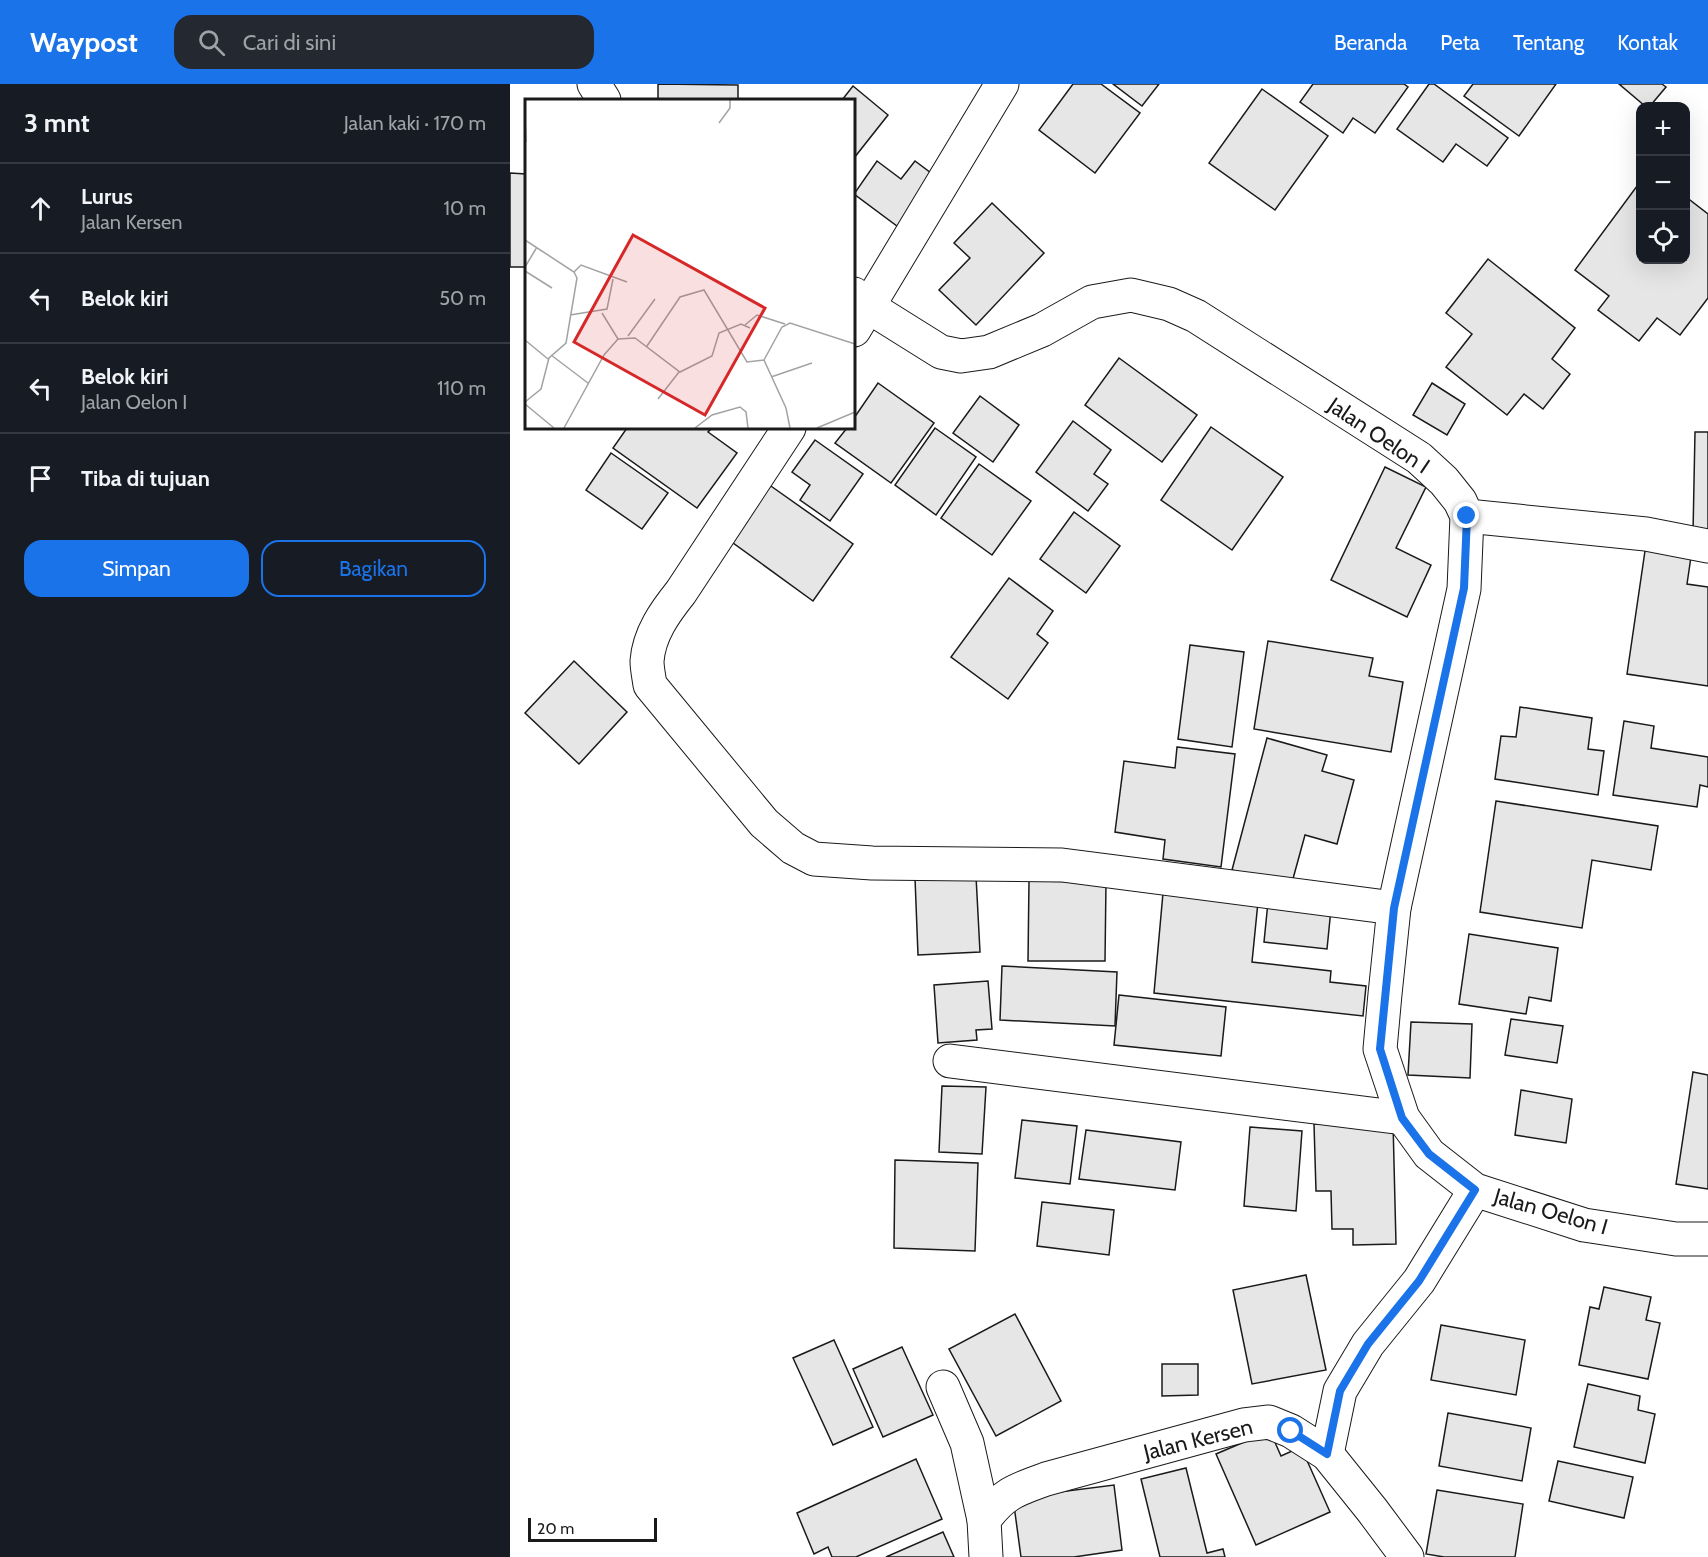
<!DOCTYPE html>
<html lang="id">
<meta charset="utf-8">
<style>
:root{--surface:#171b24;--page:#242831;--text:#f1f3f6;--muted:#9ea1a6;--line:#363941;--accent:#1a73e8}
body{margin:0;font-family:Cabin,sans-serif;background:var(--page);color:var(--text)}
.controls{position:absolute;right:18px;top:18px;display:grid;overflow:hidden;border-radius:12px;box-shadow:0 6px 24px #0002}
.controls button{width:54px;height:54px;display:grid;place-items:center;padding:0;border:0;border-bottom:2px solid var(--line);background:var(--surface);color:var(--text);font:30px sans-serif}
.scale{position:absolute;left:18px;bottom:15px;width:129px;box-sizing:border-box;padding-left:6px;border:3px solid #1a1a1a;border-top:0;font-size:16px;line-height:21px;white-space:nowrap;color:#1a1a1a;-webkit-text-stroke:4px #fff;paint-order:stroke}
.stop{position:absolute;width:18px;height:18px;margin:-14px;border:4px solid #1a73e8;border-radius:50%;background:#fff}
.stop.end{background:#1a73e8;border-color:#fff;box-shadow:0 2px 6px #0008}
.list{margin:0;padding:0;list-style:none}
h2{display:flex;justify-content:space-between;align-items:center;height:78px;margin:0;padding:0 24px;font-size:26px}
h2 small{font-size:20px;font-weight:400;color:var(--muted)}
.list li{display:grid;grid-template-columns:39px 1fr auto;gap:18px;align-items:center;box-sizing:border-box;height:90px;padding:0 24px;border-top:2px solid var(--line)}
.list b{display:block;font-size:22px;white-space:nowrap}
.list p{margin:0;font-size:20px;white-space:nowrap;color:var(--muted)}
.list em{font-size:20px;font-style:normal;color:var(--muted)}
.actions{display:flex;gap:12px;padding:18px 24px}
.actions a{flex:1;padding:14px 0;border:2px solid var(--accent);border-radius:18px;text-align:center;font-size:21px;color:var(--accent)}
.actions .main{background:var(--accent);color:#fff}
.icon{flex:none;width:33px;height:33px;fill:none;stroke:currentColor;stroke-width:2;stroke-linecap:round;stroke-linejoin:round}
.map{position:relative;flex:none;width:1198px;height:1473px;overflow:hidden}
header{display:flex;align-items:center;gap:36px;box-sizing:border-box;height:84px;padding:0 30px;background:var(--accent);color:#fff}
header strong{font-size:28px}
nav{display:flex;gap:33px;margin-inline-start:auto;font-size:21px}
.search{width:420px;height:54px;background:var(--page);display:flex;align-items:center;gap:15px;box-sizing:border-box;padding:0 21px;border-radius:18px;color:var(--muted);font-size:22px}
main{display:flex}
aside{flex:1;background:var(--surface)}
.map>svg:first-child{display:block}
</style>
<header>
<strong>Waypost</strong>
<div class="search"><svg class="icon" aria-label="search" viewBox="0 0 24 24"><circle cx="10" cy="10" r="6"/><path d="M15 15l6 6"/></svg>Cari di sini</div>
<nav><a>Beranda</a><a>Peta</a><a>Tentang</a><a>Kontak</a></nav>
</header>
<main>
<aside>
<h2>3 mnt<small>Jalan kaki · 170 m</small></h2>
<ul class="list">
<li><svg class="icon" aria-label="ahead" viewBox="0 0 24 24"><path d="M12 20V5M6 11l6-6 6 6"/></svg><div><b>Lurus</b><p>Jalan Kersen</p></div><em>10 m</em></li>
<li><svg class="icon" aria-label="left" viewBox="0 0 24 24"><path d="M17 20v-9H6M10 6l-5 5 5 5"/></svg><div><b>Belok kiri</b></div><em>50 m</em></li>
<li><svg class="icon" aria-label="left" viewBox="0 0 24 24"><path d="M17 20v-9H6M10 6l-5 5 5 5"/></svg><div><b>Belok kiri</b><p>Jalan Oelon I</p></div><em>110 m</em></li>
<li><svg class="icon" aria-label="arrive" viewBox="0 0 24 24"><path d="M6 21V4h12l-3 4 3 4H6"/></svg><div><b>Tiba di tujuan</b></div></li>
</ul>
<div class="actions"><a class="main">Simpan</a><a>Bagikan</a></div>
</aside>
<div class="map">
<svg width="1198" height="1473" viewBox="0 0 1198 1473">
<rect width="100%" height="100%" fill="#fff"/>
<g fill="#e6e6e6" stroke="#1a1a1a" stroke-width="1.5">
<polygon points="148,0 228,1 228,16 148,16"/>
<polygon points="563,0 591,0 630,29 585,89 529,46"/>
<polygon points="603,0 649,0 632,22"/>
<polygon points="803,0 894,0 898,3 865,49 843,34 833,49 790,18"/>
<polygon points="919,0 924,0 998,54 977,82 946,60 933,78 887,45"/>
<polygon points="963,0 1046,0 1009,52 954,12"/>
<polygon points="1109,0 1152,0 1156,3 1140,22 1135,22"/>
<polygon points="343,2 378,31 344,74 344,16 332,16"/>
<polygon points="752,5 818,52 765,126 699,79"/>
<polygon points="367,77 391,95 405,77 433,98 395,148 344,110"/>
<polygon points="0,89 16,90 15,183 0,183"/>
<polygon points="1130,98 1130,176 1176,176 1176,113 1198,130 1198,214 1170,251 1147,234 1129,257 1088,226 1099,212 1065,186"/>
<polygon points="482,119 534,169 466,241 429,206 460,174 444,159"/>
<polygon points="978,175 1065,244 1042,275 1060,290 1033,325 1014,310 997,331 936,283 962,250 936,229"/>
<polygon points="609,274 687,331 652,378 575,321"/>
<polygon points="368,299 424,339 381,399 325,359 337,344 344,344 344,334"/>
<polygon points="922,299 955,320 937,351 903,331"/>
<polygon points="470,312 509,341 483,378 443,349"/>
<polygon points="563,337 601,366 584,390 598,400 578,427 526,388"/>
<polygon points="701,343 773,393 722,466 651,416"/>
<polygon points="117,344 202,344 198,348 227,369 187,424 103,364"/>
<polygon points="425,344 466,373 426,431 385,401"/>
<polygon points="1185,348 1198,348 1198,450 1183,449"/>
<polygon points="305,356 353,390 320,437 290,416 300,401 282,388"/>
<polygon points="101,369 158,409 132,445 76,406"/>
<polygon points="469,380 521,417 482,471 431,434"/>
<polygon points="875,383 916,403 886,464 921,481 897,533 821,496"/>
<polygon points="258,400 343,460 303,517 219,456"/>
<polygon points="564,428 610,462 576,509 530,475"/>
<polygon points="1136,460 1182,466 1177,500 1198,503 1198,602 1117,590"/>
<polygon points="499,494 543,527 527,550 538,559 498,615 441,573"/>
<polygon points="758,557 863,574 859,592 893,598 881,668 744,645"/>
<polygon points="680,561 734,568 722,663 668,655"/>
<polygon points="64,577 117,628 69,680 15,629"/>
<polygon points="1010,623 1082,634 1078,665 1094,667 1088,711 985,695 991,652 1006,653"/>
<polygon points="1114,637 1144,642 1141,664 1198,673 1198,703 1190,701 1187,723 1103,711"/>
<polygon points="757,654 817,671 812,687 844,696 827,760 795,751 781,802 722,786"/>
<polygon points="667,663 725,670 711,783 653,775 655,756 605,748 614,677 665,684"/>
<polygon points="986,717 1148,742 1141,786 1082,776 1072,844 970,828"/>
<polygon points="466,792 470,868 408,871 405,794"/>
<polygon points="519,797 596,798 595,877 518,877"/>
<polygon points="653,809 748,818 742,878 821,887 820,898 856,902 853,932 644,909"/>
<polygon points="758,818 821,825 817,865 754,858"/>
<polygon points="959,850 1048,864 1041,917 1019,913 1016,930 949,920"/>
<polygon points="492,882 607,888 605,942 490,936"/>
<polygon points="478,897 482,945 466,946 467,956 428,959 424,901"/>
<polygon points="609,911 716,923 711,972 604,961"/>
<polygon points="1001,935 1053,942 1047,979 995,971"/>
<polygon points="901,938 962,940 960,994 898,991"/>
<polygon points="1183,988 1198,991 1198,1105 1166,1100"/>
<polygon points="432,1002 476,1003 472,1070 429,1068"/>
<polygon points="1011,1006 1062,1015 1056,1059 1005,1051"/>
<polygon points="512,1036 567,1042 560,1100 505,1094"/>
<polygon points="883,1038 886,1160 843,1161 843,1145 822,1145 821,1107 806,1107 804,1040"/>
<polygon points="740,1043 792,1047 786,1127 734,1122"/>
<polygon points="576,1046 671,1058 665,1106 569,1095"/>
<polygon points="385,1076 468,1079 465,1167 384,1164"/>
<polygon points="532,1118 604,1126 599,1171 527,1162"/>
<polygon points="796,1191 816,1286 742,1300 723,1206"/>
<polygon points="1094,1203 1141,1213 1136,1236 1150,1239 1138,1295 1069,1281 1080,1223 1089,1225"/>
<polygon points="505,1230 551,1317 486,1352 439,1265"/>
<polygon points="931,1241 1015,1256 1006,1311 921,1296"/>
<polygon points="324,1256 363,1343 323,1361 283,1274"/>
<polygon points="392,1263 423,1331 373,1353 343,1285"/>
<polygon points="652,1280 688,1280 688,1311 652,1312"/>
<polygon points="1078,1300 1130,1312 1128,1326 1145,1330 1135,1379 1064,1363"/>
<polygon points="938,1329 1021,1344 1012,1397 929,1382"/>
<polygon points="760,1347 771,1372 791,1363 820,1428 746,1461 706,1370"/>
<polygon points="406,1375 432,1435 346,1473 322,1473 318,1463 304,1470 287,1429"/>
<polygon points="1048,1377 1123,1393 1114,1434 1039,1417"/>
<polygon points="676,1384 697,1469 713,1465 715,1473 650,1473 631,1395"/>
<polygon points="604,1401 612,1466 564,1473 511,1473 503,1414"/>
<polygon points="927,1406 1013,1420 1005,1473 934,1473 916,1470"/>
<polygon points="433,1448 444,1473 376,1473"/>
</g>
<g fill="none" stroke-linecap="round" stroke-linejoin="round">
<defs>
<g id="minor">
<polyline points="84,0 94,16"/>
<polyline points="344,210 359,223 431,268 451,272 479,268 532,246 582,218 621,211 659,220 686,232 909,374 934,397 950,417 957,432 954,505 884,824 875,910 870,965 893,1034 919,1070 965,1106 1074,1141 1166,1155 1198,1155"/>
<polyline points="344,246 492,0"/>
<path d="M279 344 171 508C155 528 139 550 137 577 137 585 139 593 140 601L254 739 283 764 304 775 362 779 552 781 884 824"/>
<polyline points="957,432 1136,450 1198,462"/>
<polyline points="440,977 893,1034"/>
<polyline points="433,1303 457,1359 474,1436 476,1473"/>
<polyline points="817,1370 830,1307 858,1260 909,1197 965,1106"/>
<path d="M474 1436C493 1410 505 1406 536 1395L734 1341 759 1338 781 1347 817 1370 862 1426 897 1473"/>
</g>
</defs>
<use href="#minor" stroke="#1a1a1a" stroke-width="35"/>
<use href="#minor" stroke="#fff" stroke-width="33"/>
</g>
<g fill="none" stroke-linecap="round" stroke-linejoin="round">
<polyline stroke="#1a73e8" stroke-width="8" points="781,1347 817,1370 830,1307 858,1260 909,1197 965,1106 919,1070 892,1034 870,965 884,824 954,504 957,432"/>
</g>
<g text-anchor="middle" stroke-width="4.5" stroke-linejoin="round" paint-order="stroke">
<g font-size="22" fill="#1a1a1a" stroke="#fff">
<text transform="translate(869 351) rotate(34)" y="8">Jalan Oelon I</text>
<text transform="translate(1041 1127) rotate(16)" y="8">Jalan Oelon I</text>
<text transform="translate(688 1355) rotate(-14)" y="8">Jalan Kersen</text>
</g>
</g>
<g transform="translate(15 15)">
<rect width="330" height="330" fill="#fff"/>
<path fill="none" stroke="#a3a3a3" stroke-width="1.5" d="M0 18 1 43M194 24 205 9V1M0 141 49 173 52 179 41 244 24 259 16 290 0 303M0 168 12 148M0 172 27 189M49 173 56 166 102 183M77 214 93 240M45 216 82 210 88 180M220 226 232 216 260 225M103 237 130 200M0 241 23 260M122 247 155 198 179 191 222 263 239 261M26 256 63 284M246 278 287 264M133 300 154 273M0 305 29 329M39 329 79 256 93 240 110 239 155 273 187 257 194 234 216 225 225 229M170 329 187 316 215 308 221 313 223 329M265 329 261 309 239 261 257 228 265 224 330 245M292 329 330 313"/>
<path fill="#d62828" fill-opacity="0.15" stroke="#d62828" stroke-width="3" d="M108 136 240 209 180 316 49 243Z"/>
<rect width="330" height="330" fill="none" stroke="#1a1a1a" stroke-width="3"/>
</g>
</svg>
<div class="controls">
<button>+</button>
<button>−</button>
<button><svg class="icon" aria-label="locate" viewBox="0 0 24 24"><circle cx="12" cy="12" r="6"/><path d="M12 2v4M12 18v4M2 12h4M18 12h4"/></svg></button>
</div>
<div class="scale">20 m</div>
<div class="stop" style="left:781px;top:1347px"></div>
<div class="stop end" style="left:957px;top:432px"></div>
</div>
</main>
